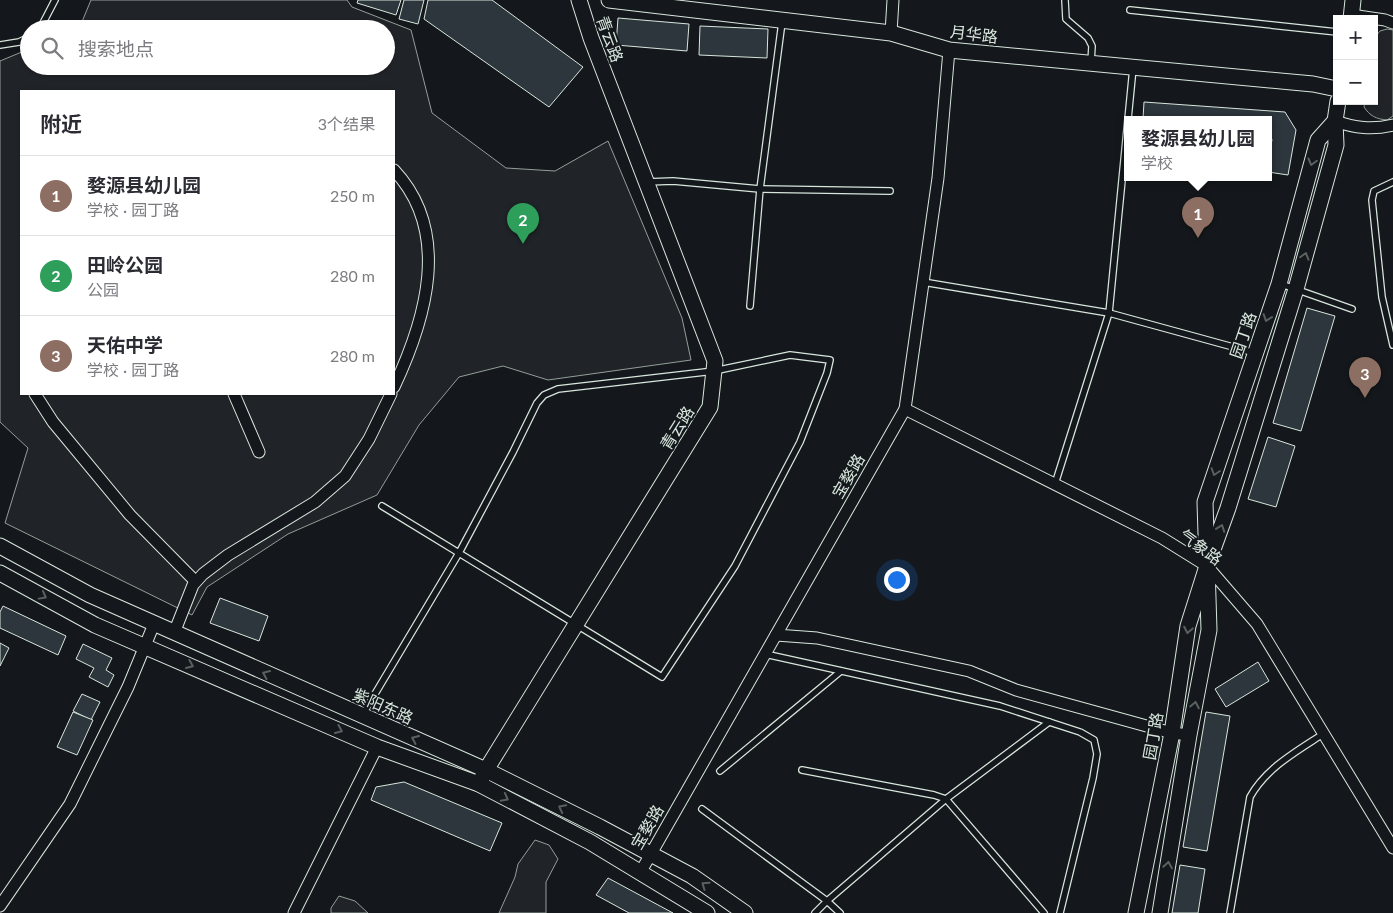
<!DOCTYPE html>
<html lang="zh">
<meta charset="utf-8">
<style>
:root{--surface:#fff;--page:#f2f2f3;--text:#2b2b33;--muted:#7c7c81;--line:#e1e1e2;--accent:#2563eb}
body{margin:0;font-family:Lato,"Noto Sans SC",sans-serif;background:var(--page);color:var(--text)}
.controls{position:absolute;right:15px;top:15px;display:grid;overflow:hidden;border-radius:0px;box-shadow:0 1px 4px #0004}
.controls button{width:45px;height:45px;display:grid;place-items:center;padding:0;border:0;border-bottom:1px solid var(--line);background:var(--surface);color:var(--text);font:25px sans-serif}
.you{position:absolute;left:896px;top:579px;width:18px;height:18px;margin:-12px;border:4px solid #fff;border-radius:50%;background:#1a73e8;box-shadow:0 0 0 8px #1a73e833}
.badge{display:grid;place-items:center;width:32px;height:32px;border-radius:50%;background:var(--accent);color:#fff;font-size:16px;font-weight:700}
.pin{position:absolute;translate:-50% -41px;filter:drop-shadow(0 1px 2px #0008)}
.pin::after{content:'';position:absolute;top:26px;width:18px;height:15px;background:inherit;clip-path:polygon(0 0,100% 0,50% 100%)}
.popup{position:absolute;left:1124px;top:116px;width:148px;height:65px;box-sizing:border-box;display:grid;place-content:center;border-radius:0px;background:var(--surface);filter:drop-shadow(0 1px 4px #0005);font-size:16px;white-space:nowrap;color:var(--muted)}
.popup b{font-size:19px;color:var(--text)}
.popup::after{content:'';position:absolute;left:50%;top:100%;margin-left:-10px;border:10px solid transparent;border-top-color:var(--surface)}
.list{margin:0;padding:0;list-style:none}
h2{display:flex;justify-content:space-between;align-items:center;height:65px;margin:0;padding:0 20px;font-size:21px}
h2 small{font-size:16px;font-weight:400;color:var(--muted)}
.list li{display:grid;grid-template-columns:32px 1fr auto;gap:15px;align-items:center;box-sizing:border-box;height:80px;padding:0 20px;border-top:1px solid var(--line)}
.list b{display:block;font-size:19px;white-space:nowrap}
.list p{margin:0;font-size:16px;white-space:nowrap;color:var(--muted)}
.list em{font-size:16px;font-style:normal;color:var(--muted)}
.icon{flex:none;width:28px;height:28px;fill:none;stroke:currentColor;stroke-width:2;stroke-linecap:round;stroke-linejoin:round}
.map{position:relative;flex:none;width:1393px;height:913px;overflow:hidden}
.search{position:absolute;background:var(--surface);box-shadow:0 1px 4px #0004;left:20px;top:20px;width:375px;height:55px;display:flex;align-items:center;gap:12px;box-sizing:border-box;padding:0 18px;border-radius:28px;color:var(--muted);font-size:19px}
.panel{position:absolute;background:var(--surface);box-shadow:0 1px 4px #0004;left:20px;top:90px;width:375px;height:305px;border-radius:0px}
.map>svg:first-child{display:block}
</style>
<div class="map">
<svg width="1393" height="913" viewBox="0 0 1393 913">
<rect width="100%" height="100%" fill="#14181c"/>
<g fill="#202428" stroke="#939e99" fill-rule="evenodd">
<path d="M91 0H347L352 7 411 30 432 113 506 168 555 171 608 141 682 318 691 360 548 380 503 366 459 377 419 425 377 495 288 534 207 587 192 615 5 523 28 448 0 422V61L29 49V66H386V29H79ZM21 91H394V394H21Z"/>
<path d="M1387 29 1393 30V116L1387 120C1376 119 1370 116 1364 107L1365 101H1374L1375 37 1380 31Z"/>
<polygon points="535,840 549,845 558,859 546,882 546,913 499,913 515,877 518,864"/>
<polygon points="339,896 355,901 368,913 331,913 331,908"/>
</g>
<g fill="#2c363c" stroke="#d8e6dc">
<polygon points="358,0 401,0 396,15 357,3"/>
<polygon points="404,0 424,0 418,24 399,19"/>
<polygon points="428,0 492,0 583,67 549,107 424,19"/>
<polygon points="618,18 689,24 687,51 616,45"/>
<polygon points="700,26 768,29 767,58 699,55"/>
<polygon points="1144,102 1285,112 1296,130 1288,175 1268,172 1272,139 1268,139 1268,119 1143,119"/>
<polygon points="1307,308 1335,316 1301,431 1273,423"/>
<polygon points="1268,437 1295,446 1276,507 1248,499"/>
<polygon points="220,598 268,616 259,641 210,623"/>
<polygon points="3,606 66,636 58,655 0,628 0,612"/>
<polygon points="0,643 9,648 0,666"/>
<polygon points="83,644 112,658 106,670 114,675 108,687 89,677 94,668 76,659"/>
<polygon points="1258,662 1269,681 1226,707 1215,689"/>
<polygon points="82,694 100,702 91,720 73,711"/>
<polygon points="73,712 93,720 77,755 57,747"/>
<polygon points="1206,712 1230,716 1207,851 1183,847"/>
<polygon points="404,782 502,823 490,851 371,800 376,787"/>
<polygon points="1180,865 1205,869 1198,913 1172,913"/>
<polygon points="608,878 673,913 629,913 596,895"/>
</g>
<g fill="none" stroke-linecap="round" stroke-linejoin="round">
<defs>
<g id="lane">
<polyline points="1065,0 1066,19 1088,38 1092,46 1091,62"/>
<polyline points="1130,10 1337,32"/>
<polyline points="38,29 43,23 55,0"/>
<polyline points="0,45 19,42 29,37"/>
<polyline points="647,182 673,181 760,189 890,191"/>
<polyline points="1393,182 1374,191 1372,200 1382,297 1393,345"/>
<polyline points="923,282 1109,313 1255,353"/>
<polyline points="1281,284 1352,309"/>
<polyline points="750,306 760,189 782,22"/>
<polyline points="1055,484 1109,313 1133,68"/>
<polyline points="765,654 1000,706 1080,732 1094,740 1097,754 1093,778 1060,913"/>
<path d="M363 714 459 553 513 452 537 403 544 395 558 389 714 371 790 355 830 360 827 373 800 442 735 566 662 677C568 620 475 563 382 506"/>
<polyline points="802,770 934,795 946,799 1044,913"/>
<polyline points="720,771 841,671"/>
<polyline points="702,809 827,901 840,913"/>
<polyline points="815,913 827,901 946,799 1049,722"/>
<path d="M1230 913 1250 797C1266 768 1297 751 1323 734"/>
</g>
<g id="street">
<polyline points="1351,15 1385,20 1393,23"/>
<polyline points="891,33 893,0"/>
<path d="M1335 121C1355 128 1372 130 1393 125"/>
<path d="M394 170C452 232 426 319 394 387"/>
<polyline points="35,394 53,422 130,515 195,581"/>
<polyline points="234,394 259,452"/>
<polyline points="905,409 1162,538 1207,566 1257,624 1393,848"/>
<polyline points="174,633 193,585 203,574 228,555 315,502 345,476 369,439 391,394"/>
<polyline points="776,635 817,638 969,671 1016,690 1172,733 1189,735"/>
<polyline points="640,873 905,409 938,178 949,50"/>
<polyline points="0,906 70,804 128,687 154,624"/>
<polyline points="294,913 377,747"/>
</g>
<g id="secondary">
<polyline points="609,0 891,33 949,50 1313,84 1337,89"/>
<polyline points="1351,19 1353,0"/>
<polyline points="0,546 90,595 486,770 600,827 692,876 745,913"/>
<polyline points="0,573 95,625 377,747 479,784 590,842 707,913"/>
<polyline points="479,784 486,770 710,407 715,361 591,38 579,0"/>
<polyline points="1136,913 1172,733 1188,626 1207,566 1205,502 1279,284 1318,140 1335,121"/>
<polyline points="1160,913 1189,735 1209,630 1207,566 1228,508 1296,289 1336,145 1335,121 1338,101"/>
</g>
</defs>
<use href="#lane" stroke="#d8e6dc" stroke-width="8"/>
<use href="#street" stroke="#d8e6dc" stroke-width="13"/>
<use href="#secondary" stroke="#d8e6dc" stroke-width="17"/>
<use href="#lane" stroke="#14181c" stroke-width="5.5"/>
<use href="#street" stroke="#14181c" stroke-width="11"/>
<use href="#secondary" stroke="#14181c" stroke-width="15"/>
</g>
<defs><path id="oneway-chevron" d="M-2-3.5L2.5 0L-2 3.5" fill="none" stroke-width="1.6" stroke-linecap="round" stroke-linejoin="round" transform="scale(1.25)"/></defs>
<g stroke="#59605f">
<use href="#oneway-chevron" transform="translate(1312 162) rotate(105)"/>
<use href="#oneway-chevron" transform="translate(1305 256) rotate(-74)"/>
<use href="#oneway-chevron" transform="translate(1267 318) rotate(109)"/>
<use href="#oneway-chevron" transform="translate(1215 472) rotate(108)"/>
<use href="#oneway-chevron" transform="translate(1221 528) rotate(-70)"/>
<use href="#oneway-chevron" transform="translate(43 596) rotate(29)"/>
<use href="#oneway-chevron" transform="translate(1188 630) rotate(101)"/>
<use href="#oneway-chevron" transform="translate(190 665) rotate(23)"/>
<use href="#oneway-chevron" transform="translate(266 674) rotate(-156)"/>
<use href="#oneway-chevron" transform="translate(1195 705) rotate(-79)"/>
<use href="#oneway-chevron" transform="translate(339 730) rotate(24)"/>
<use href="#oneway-chevron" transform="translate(415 739) rotate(-156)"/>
<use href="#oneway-chevron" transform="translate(505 798) rotate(28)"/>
<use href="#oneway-chevron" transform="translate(562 808) rotate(-153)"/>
<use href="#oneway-chevron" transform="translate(1168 865) rotate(-81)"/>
<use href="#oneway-chevron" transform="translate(705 885) rotate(-145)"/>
</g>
<g text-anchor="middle" stroke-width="4" stroke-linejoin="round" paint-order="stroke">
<g font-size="16" fill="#d8e6dc" stroke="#14181c">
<text transform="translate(974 34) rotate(7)" y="6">月华路</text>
<text transform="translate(610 39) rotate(70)" y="6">青云路</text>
<text transform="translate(1243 335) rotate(-71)" y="6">园丁路</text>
<text transform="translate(677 428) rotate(-58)" y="6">青云路</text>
<text transform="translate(848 476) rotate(-60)" y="6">宝婺路</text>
<text transform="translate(1201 547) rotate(36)" y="6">气象路</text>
<text transform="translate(383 706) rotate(24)" y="6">紫阳东路</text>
<text transform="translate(1153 736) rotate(-80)" y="6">园丁路</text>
<text transform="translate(647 827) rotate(-60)" y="6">宝婺路</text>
</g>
</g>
</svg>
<div class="controls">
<button>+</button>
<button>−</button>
</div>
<div class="you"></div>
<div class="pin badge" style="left:1198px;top:238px;background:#8d6e63">1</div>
<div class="popup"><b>婺源县幼儿园</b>学校</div>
<div class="pin badge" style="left:523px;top:244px;background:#2e9e5b">2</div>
<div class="pin badge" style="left:1365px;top:398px;background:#8d6e63">3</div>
<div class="search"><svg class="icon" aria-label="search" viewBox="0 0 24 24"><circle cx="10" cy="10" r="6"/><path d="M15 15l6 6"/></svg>搜索地点</div>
<section class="panel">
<h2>附近<small>3个结果</small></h2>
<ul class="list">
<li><span class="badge" style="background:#8d6e63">1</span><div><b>婺源县幼儿园</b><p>学校 · 园丁路</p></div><em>250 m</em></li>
<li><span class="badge" style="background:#2e9e5b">2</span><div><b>田岭公园</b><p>公园</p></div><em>280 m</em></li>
<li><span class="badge" style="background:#8d6e63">3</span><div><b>天佑中学</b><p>学校 · 园丁路</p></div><em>280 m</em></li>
</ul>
</section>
</div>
